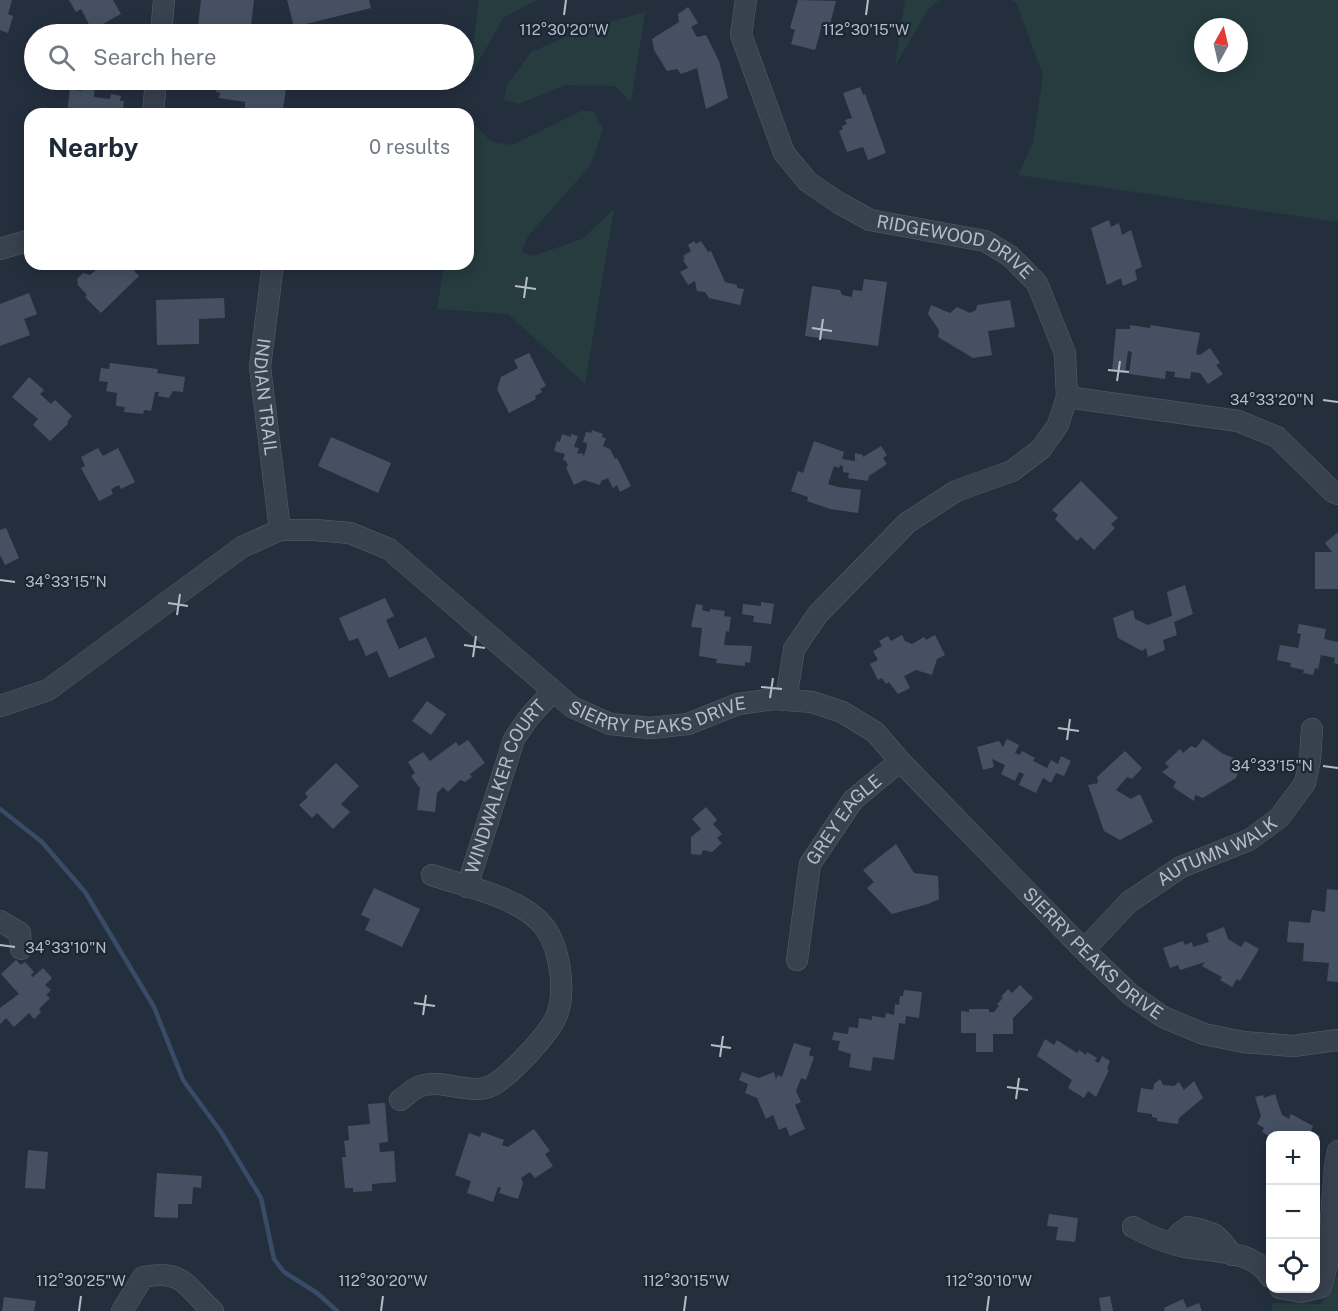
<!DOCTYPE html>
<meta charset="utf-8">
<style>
:root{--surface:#fff;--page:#f6f6f7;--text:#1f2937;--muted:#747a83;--line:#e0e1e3}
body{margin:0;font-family:"Public Sans",sans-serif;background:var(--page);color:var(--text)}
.controls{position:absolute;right:18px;bottom:18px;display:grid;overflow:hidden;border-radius:12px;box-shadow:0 3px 15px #0003}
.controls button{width:54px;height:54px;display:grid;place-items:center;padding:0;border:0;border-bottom:2px solid var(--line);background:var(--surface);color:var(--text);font:30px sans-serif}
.compass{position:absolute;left:1194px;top:18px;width:54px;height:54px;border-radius:50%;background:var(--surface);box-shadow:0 3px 15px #0003;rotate:8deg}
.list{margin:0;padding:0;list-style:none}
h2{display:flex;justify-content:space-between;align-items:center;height:78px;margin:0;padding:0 24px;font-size:26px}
h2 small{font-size:20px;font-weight:400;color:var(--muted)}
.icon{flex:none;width:33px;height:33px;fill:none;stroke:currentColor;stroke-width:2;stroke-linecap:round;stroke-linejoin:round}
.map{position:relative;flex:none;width:1338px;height:1311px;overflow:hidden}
.search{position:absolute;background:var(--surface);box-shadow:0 3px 15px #0003;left:24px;top:24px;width:450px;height:66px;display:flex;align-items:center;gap:15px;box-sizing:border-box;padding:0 21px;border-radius:33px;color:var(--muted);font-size:22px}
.panel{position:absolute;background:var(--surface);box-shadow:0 3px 15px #0003;left:24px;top:108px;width:450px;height:162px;border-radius:18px}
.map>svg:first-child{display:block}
</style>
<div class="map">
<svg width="1338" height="1311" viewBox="0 0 1338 1311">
<rect width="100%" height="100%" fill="#242f3e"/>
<g fill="#263c3f" fill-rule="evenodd">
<polygon points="479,0 537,0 503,18 469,79"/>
<polygon points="905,0 939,0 929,8 895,66"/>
<path d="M1011 0H1338V222L1018 175 1033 143 1043 75 1016 2ZM1203 27H1239V63H1203Z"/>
<polygon points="645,12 631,102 615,86 565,85 519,104 504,100 507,85 531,52 584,29"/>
<polygon points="581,111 594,111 603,130 590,166 528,236 522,252 533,256 582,239 614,209 585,384 508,314 437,309 444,264 468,264 468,119 492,142 512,145"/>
<polygon points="1338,1275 1338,1311 1271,1311 1273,1303 1321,1304"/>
</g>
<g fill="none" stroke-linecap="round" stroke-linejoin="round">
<polyline stroke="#394c67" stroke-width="4.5" points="0,809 42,842 85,892 154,1007 183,1080 221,1132 261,1198 274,1259 284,1272 317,1293 337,1311"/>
</g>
<g fill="#455162">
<polygon points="0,0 12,0 8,14 13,16 8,33 0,30"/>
<polygon points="69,0 113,0 121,14 92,30 81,9 76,12"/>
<polygon points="201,0 254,0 250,34 197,34"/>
<polygon points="287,0 369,0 371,8 294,27"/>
<polygon points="798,0 836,1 830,24 823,22 815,50 791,44 795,30 790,28"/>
<polygon points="688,7 698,23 691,27 697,37 706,35 719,61 728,98 706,109 697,68 681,74 677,69 667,71 654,50 652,39 679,22 678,14"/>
<polygon points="218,80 286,90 282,114 245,114 245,102 219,98 220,93 216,92"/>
<polygon points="82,85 95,86 94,97 110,99 111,94 121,96 120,101 124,101 123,109 127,109 126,114 67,113 70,89 81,91"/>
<polygon points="860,87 863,95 865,94 886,153 868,160 863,147 847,152 839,131 843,129 842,126 847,124 845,120 852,118 843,93"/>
<polygon points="1109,220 1111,227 1119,223 1122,235 1131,230 1142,267 1135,270 1137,280 1123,286 1121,278 1107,285 1091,228"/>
<polygon points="694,241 696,244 701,241 708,252 711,251 725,282 737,285 737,288 744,289 740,305 709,298 705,292 697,291 695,281 688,285 680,272 688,268 683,260 685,259 683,256 691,251 688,245"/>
<polygon points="92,264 128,264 139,276 101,313 85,297 87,295 78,285 77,279 83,273 90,275 97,269"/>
<polygon points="864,279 887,282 878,346 805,336 812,286 840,290 842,295 852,297 853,290 862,291"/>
<polygon points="29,293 37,314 24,319 30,335 0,346 0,304"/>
<polygon points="224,298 225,318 199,319 199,344 157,345 156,300"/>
<polygon points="1010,300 1015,327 988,331 992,355 973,358 938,337 939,330 928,314 931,305 950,313 957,307 970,313 976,310 977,305"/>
<polygon points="1130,325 1150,328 1151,325 1200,333 1196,354 1200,355 1210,348 1220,363 1216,365 1223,374 1208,384 1200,373 1191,372 1190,379 1174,377 1175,372 1166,371 1165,379 1129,374 1132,352 1128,351 1125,373 1112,371 1116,329 1130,329"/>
<polygon points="529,353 546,386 540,389 542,392 535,396 536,399 509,413 497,389 501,377 518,368 514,360"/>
<polygon points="110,363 158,369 157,373 185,377 183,392 173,391 169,398 158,396 159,392 155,392 151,411 144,410 143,414 124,412 125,407 116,406 117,393 106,391 108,382 99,381 101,368 109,369"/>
<polygon points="29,377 44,390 40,394 51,404 55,400 72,416 67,422 68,424 50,441 33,425 38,419 12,397"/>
<polygon points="592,430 603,434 602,437 606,438 603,446 610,449 615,459 617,458 631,486 620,492 617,485 613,488 608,478 601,481 600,485 584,480 574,485 566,467 568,466 566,461 563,460 565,454 554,451 557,441 560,442 562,434 571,437 571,434 578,436 574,447 579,448 577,454 582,453 584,456 587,446 587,443 583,442 586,432 591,433"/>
<polygon points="331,437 391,463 378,493 318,466"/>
<polygon points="814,441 844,452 842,459 855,461 855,453 863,455 863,457 881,446 887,455 883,458 887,464 869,476 868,481 848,478 849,473 843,472 843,466 840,465 839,468 834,466 828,484 838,487 861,490 858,513 830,509 807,501 808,497 791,491 798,471 803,473"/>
<polygon points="98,448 103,456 118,448 135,482 121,489 119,485 111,489 113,494 99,501 81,468 85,466 81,457"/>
<polygon points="1081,481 1118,518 1111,524 1115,528 1094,550 1081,537 1077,541 1055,519 1058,515 1052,510"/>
<polygon points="6,528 19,558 5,565 0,555 0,530"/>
<polygon points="1338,532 1338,589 1315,589 1315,552 1332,552 1325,543"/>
<polygon points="1185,585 1193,614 1174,622 1177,635 1163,640 1165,650 1148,657 1146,648 1142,651 1118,638 1113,618 1133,610 1135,619 1148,625 1172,616 1167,592"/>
<polygon points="385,598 394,616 386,620 399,649 426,637 435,657 389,678 377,651 366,656 358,638 349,641 339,618"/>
<polygon points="761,602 774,604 771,624 753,622 754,616 742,614 743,604 761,606"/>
<polygon points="696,604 703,605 702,610 710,612 710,609 725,611 724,616 731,617 729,632 726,631 724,645 752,646 750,663 745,662 745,666 716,663 717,659 699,656 702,628 691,627"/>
<polygon points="1299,624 1326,629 1324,639 1338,642 1338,664 1334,663 1335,658 1321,655 1318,669 1315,668 1313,675 1303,673 1304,670 1290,667 1291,663 1277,660 1280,645 1298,648 1301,634 1297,633"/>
<polygon points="902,635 905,641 912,644 924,637 926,640 935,635 945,655 937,659 932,675 916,670 904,676 910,688 898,694 889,682 886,684 882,678 878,680 870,664 878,660 873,651 882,646 879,641 888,636 891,641"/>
<polygon points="427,701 446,714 431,735 412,721"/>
<polygon points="1007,739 1019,745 1015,753 1020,755 1022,751 1035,758 1033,761 1047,768 1051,760 1058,764 1061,756 1071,761 1064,776 1056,773 1051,783 1043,778 1036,793 1019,785 1024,774 1019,772 1015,781 1001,774 1005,765 992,759 994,767 983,770 977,747 999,741 1003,747"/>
<polygon points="1203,739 1223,754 1242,761 1236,778 1203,798 1195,795 1194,801 1173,787 1176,782 1162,772 1169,767 1165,763 1180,749 1183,753 1191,746 1196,748"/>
<polygon points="468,740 485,763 470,774 472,777 465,782 460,780 448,792 443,787 437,793 435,812 417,810 420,788 411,776 415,773 408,762 423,752 430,761 456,742 459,746"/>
<polygon points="1125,751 1142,768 1132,779 1127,777 1116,790 1131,799 1140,794 1153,822 1120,840 1104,831 1088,785 1098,783 1097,777"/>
<polygon points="336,763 359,786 341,804 350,812 333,829 317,813 312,818 299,805 308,797 305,793"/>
<polygon points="706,807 717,820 713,824 722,834 717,838 722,843 712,852 703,850 701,855 691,854 691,837 701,829 692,819"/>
<polygon points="896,844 914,873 938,876 939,899 928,904 892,914 867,888 874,882 863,870"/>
<polygon points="374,888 420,909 402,947 365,930 370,919 361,915"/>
<polygon points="1327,889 1338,890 1338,982 1327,981 1329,963 1303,961 1304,943 1287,942 1289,921 1310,923 1312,910 1325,912"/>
<polygon points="1224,927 1228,939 1241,947 1245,941 1259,949 1240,981 1237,979 1232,987 1220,980 1222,977 1202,966 1205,962 1180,970 1178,965 1170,968 1163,948 1183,941 1185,945 1192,942 1193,947 1209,942 1206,934"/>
<polygon points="16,960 21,965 25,962 34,972 31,975 33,977 43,968 52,978 45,985 51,990 46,995 50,998 39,1009 41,1012 34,1019 29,1013 14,1027 6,1018 0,1024 0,1008 19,994 1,974"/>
<polygon points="1020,985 1033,998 1013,1018 1013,1034 993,1034 993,1052 976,1052 976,1033 961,1033 961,1011 969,1012 969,1009 989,1009 989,1012 994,1012 999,1006 997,1004 1003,998 1001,997 1008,989 1012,993"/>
<polygon points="904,990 922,992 919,1018 906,1016 905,1024 899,1023 894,1060 873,1057 871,1071 849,1067 851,1054 838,1050 840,1041 832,1040 834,1032 848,1034 849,1027 858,1028 859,1018 872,1020 872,1016 885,1018 886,1013 894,1015 895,1004 899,1005 900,996 903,996"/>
<polygon points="1045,1039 1054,1045 1057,1040 1077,1053 1079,1050 1086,1055 1087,1052 1097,1058 1095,1061 1099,1063 1102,1056 1110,1061 1107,1069 1109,1070 1096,1097 1088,1091 1084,1098 1068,1088 1072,1080 1037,1056"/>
<polygon points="794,1043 811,1048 809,1055 814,1057 806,1080 801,1078 796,1091 801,1102 795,1105 805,1129 790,1136 786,1127 779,1130 773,1115 766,1119 757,1098 745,1093 748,1084 739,1080 742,1072 759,1078 774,1072 776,1079 778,1075 782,1077"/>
<polygon points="1160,1079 1163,1085 1174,1086 1179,1082 1184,1090 1194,1081 1203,1098 1179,1118 1178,1124 1157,1121 1157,1118 1152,1117 1152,1114 1137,1112 1141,1088 1153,1090 1154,1084"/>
<polygon points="1275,1094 1282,1115 1289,1119 1291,1114 1313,1126 1311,1131 1320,1136 1316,1145 1316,1136 1270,1137 1262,1132 1264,1128 1257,1124 1261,1116 1255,1097 1263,1095 1264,1098"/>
<polygon points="385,1103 388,1142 379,1143 380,1152 394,1151 396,1182 372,1184 372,1191 353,1192 353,1188 345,1188 342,1157 346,1157 344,1141 349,1140 348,1126 370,1124 368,1104"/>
<polygon points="534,1129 550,1151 545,1154 553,1166 535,1178 530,1172 521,1178 523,1183 518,1199 499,1193 501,1188 498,1187 493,1202 467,1193 471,1181 455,1175 469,1133 480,1137 482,1132 504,1140 502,1145 508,1147"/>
<polygon points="28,1150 48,1152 45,1189 25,1188"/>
<polygon points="157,1173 202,1176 201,1188 193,1187 192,1204 178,1204 178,1218 154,1217"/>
<polygon points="1049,1214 1078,1218 1075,1242 1056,1240 1058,1227 1047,1226"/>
<polygon points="1110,1296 1113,1311 1101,1311 1099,1298"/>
<polygon points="4,1297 36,1301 34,1311 2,1311"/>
<polygon points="1183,1299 1187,1308 1199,1303 1202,1311 1165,1311 1164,1308"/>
</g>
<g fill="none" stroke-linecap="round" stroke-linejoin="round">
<defs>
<g id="minor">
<path id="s1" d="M746 0 741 35 784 153 808 182 839 203 870 220 985 241 1010 256 1037 283 1065 353 1067 397 1058 425 1041 449 1012 471 956 491 907 523 818 614 794 649 786 700"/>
<polyline points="161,34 164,0"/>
<polyline points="153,114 156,80"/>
<polyline points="0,249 30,240"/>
<path id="s2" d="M273 264 260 367 280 530"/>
<polyline points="1067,397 1238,421 1277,437 1333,492 1338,494"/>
<path id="s3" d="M0 706 48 690 242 547 280 530H315L350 533 389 549 572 707 610 724 650 728 688 724 738 704 774 699 812 702 842 712 875 732 900 761 1084 950 1130 994 1163 1017 1204 1034 1243 1042 1293 1046 1338 1040"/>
<path id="s4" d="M467 887 514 739 530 716 553 691"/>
<polyline points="0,921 20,933 21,949"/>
<path id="s5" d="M1084 950 1129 902 1181 867 1249 840 1279 818 1305 783 1310 760 1312 729"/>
<path id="s6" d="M797 960 810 864 853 800 900 761"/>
<path d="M400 1100C406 1096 412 1090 418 1087 441 1077 469 1096 491 1086 509 1077 548 1035 556 1017 567 992 560 942 540 922 517 897 464 886 432 875"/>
<path d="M1133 1227C1149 1236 1163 1242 1181 1246 1212 1253 1252 1248 1270 1277"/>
<path d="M1172 1243 1180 1233 1188 1227C1213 1231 1218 1234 1232 1255"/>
<polyline points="1280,1288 1301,1292 1321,1287 1328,1261 1335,1167 1338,1151"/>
<path d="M122 1311 143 1277C186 1269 185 1287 213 1311"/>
</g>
</defs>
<use href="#minor" stroke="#565f6c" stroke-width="22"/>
<use href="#minor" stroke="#38414e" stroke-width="21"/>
</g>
<path fill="none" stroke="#b4bcc9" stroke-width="2" d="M564 15 566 0M866 15 868 0M515 286 536 289M524 298 527 277M812 328 832 331M820 340 823 319M1108 370 1129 372M1117 381 1120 361M1323 400 1338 402M0 580 15 582M168 603 188 606M177 615 180 594M464 645 485 648M473 657 476 636M761 687 782 689M770 698 773 678M1058 728 1079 731M1067 740 1070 719M1323 766 1338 768M0 945 15 947M414 1003 435 1006M423 1015 426 995M711 1045 731 1048M720 1057 723 1036M1007 1087 1028 1090M1016 1099 1019 1078M79 1311 81 1296M381 1311 383 1296M684 1311 686 1296M987 1311 989 1296"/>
<g text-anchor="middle" stroke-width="4.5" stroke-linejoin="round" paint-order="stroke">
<g font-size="18" fill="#b4bcc9" stroke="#1d2633">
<text dy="6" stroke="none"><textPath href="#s1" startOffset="362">RIDGEWOOD DRIVE</textPath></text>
<text dy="6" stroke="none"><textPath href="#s2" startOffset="134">INDIAN TRAIL</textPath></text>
<text dy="6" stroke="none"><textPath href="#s3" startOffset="777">SIERRY PEAKS DRIVE</textPath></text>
<text dy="6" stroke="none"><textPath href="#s4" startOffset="108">WINDWALKER COURT</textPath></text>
<text dy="6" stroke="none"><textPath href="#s6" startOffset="153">GREY EAGLE</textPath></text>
<text dy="6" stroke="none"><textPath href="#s5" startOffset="168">AUTUMN WALK</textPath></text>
<text dy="6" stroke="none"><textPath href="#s3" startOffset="1317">SIERRY PEAKS DRIVE</textPath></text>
</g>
</g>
<g font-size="15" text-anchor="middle" fill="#b4bcc9" stroke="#1d2633" stroke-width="4.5" stroke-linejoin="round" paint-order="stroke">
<text x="564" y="35">112°30'20"W</text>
<text x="866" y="35">112°30'15"W</text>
<text x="1272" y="405">34°33'20"N</text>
<text x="66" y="587">34°33'15"N</text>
<text x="1272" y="771">34°33'15"N</text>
<text x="66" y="953">34°33'10"N</text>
<text x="81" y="1286">112°30'25"W</text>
<text x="383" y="1286">112°30'20"W</text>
<text x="686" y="1286">112°30'15"W</text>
<text x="989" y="1286">112°30'10"W</text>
</g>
</svg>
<div class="controls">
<button>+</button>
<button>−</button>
<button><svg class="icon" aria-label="locate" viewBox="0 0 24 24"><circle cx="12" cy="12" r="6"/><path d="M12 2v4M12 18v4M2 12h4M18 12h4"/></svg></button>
</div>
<svg class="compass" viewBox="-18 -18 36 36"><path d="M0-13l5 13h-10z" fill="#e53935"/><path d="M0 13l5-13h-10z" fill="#747a83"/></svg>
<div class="search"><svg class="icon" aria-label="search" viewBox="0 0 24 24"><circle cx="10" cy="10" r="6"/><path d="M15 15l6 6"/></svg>Search here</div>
<section class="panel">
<h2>Nearby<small>0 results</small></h2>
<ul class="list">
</ul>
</section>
</div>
